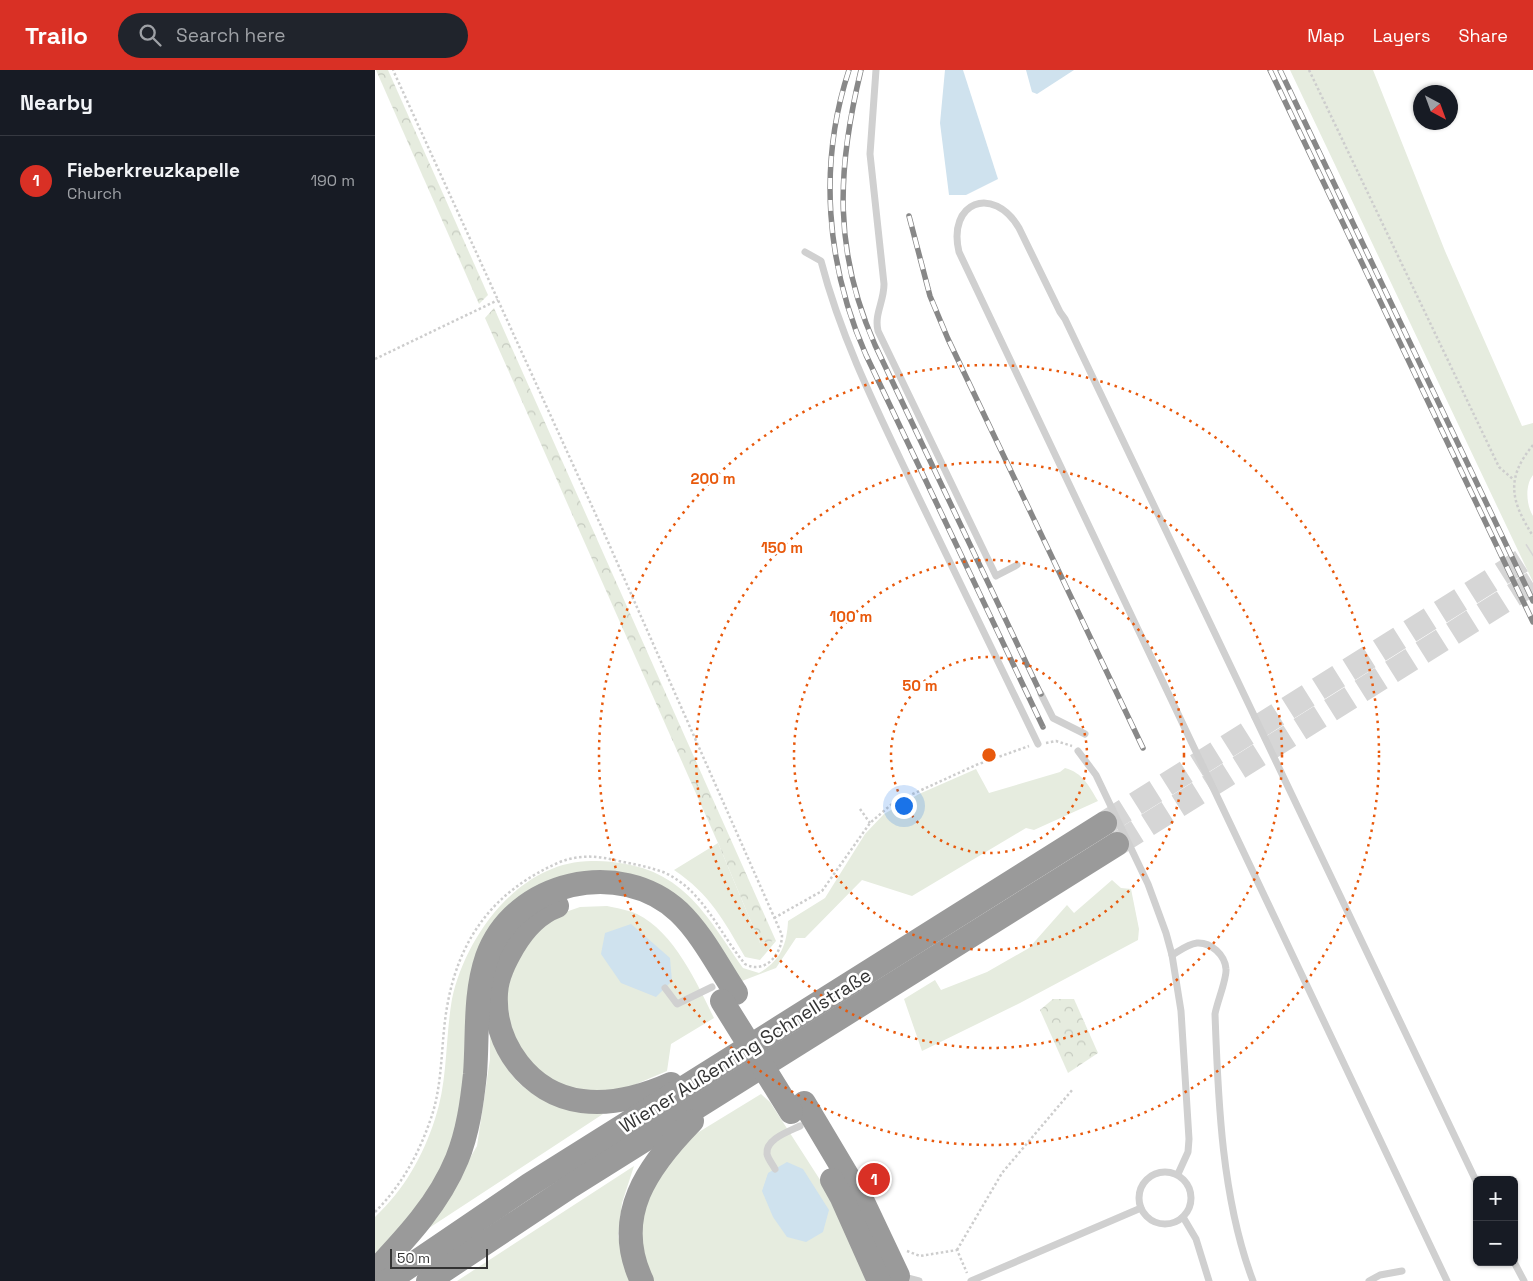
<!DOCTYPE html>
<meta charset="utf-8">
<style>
:root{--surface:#171b24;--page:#20242c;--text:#f1f3f6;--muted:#9ea1a6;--line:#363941;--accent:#d93025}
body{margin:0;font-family:"Space Grotesk",sans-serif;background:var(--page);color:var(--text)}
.controls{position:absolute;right:15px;bottom:15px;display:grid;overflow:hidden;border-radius:8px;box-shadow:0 1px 4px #0004}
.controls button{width:45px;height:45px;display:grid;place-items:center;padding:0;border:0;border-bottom:1px solid var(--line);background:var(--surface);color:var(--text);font:25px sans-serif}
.compass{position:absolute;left:1038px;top:15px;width:45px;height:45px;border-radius:50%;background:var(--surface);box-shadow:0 1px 4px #0004;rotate:139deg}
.scale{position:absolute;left:15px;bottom:12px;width:98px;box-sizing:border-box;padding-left:5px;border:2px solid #333;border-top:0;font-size:14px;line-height:18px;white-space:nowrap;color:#333;-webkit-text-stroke:4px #fff;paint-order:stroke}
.you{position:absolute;left:528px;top:735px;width:18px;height:18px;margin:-12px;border:4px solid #fff;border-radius:50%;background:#1a73e8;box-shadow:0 0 0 8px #1a73e833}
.badge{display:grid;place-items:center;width:32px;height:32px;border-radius:50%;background:var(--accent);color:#fff;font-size:16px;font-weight:700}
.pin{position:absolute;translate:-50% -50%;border:2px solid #fff;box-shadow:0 1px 5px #0006}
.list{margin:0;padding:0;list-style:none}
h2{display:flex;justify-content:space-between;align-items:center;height:65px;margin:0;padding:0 20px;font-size:21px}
h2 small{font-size:16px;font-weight:400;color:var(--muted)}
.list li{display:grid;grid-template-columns:32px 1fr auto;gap:15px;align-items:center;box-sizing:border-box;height:90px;padding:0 20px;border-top:1px solid var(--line)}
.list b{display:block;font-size:19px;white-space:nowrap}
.list p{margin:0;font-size:16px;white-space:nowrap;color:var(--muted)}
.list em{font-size:16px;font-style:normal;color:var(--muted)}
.icon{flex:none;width:28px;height:28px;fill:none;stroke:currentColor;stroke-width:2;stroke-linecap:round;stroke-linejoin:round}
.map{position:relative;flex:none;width:1158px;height:1211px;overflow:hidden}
header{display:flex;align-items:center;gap:30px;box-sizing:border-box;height:70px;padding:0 25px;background:var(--accent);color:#fff}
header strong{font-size:24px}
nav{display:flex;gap:28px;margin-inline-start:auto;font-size:18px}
.search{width:350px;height:45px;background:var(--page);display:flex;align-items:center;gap:12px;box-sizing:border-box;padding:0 18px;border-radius:28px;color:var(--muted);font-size:19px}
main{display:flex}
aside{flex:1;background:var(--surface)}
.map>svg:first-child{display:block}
</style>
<header>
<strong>Trailo</strong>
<div class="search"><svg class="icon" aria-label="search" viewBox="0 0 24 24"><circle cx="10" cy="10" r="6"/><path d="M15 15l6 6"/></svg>Search here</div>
<nav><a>Map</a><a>Layers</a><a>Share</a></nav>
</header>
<main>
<aside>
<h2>Nearby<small></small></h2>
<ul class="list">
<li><span class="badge">1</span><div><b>Fieberkreuzkapelle</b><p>Church</p></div><em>190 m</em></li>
</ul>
</aside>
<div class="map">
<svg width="1158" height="1211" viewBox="0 0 1158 1211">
<defs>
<pattern id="forest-crowns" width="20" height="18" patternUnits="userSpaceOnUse" patternTransform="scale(1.25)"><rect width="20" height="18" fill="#e6ecdf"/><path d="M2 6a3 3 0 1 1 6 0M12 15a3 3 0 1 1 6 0" fill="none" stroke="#c6cbc0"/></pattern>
</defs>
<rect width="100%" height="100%" fill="#fff"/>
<g fill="#e6ecdf">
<path d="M915 0H998L1070 181 1147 356 1158 353V405C1150 415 1151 435 1158 446V512Z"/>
<path d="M690 698C708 703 714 716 723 731L659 760 651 758 537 826 487 810 430 868H421L401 898 367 911 267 809 141 832 91 1014 83 1056 67 1100 40 1147 0 1191V1147C29 1120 48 1086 60 1049 73 1011 70 969 77 929 91 864 147 788 221 791 304 793 326 837 368 898L384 903C405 891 412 875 413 851L450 828 490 764 509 744 544 724 601 699 614 723 685 702Z"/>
<path d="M343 773 385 873 401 871 385 890 370 887C349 851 335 824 299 800Z"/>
<polygon points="737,810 746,818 756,819 764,859 763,870 645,933 547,981 529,929 560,910 566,920 612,902 654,878 692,835 699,843"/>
<path d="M232 836C241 838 253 840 262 844 299 862 322 913 339 948L296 974 292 1001 245 1021H203L175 1010 153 990 136 962 130 915 158 862 182 845 205 837Z"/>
<path d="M115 963C120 974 125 988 132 998 153 1032 192 1038 228 1044L54 1158 102 1076 115 989Z"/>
<polygon points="386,1024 395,1032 449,1116 491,1207 490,1211 276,1211 270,1201 264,1158 275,1115 314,1068"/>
<polygon points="259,1096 247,1133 243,1166 255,1211 82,1211"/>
</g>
<g fill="url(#forest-crowns)">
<polygon points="1,0 13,0 113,225 104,234"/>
<polygon points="119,238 401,871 385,873 343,773 110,248"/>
<polygon points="678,929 699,929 723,983 693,1003 665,940"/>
</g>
<g fill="#cfe2ee">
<polygon points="570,0 588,0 623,109 591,125 574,125 565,53"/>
<polygon points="651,0 699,0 662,24 657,22"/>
<polygon points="256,854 295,888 297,911 281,927 246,913 226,884 230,863"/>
<polygon points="412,1092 428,1099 454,1140 448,1162 431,1172 412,1167 398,1147 387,1121 393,1103"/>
</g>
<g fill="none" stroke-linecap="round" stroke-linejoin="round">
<g stroke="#d6d6d6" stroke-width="24" stroke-dasharray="24 12" stroke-linecap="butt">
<polyline points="730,753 1158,484"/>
<polyline points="742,774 1158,513"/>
</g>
<g stroke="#cdcdcd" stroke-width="2.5" stroke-dasharray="2.5 2.5" stroke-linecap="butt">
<polyline points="934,0 1124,397 1139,410"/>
<polyline points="0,289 123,230"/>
<path d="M1158 375C1130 409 1136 431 1158 466"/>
<polyline points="671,673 681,671 697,676"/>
<polyline points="485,739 495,753"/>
<polyline points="399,848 447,821 495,753 518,733 601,695 654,676"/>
<path d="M0 1142C28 1114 46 1080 58 1042 68 1008 66 971 72 937 84 867 120 820 185 792 206 784 223 786 244 791 259 794 274 797 288 802 328 819 344 863 370 894 390 905 407 884 407 865L226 456 18 0"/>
<polyline points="582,1180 627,1103 698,1019"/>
<polyline points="532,1181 545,1186 582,1180 592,1203"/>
</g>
<g stroke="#d0d0d0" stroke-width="7">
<path d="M501 0 495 84 509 214C509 232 499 244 503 261L621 506 642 495"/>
<path d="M430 182 446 191C467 272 505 346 541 422 582 506 622 590 663 674"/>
<polyline points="666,624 678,648 710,664"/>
<polyline points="703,681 721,705 773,814 791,863 797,885 806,941 814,1069 813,1082 803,1104"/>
<path d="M797 885C804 881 813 874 822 873 836 872 850 885 851 899 852 909 842 932 840 944 843 1031 847 1130 878 1211"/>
<polyline points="290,918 302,934 337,917"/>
<path d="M400 1099C398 1095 393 1089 392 1084 390 1069 415 1061 425 1056"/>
<circle cx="790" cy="1128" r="26"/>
<polyline points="808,1147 821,1169 834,1211"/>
<polyline points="1139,1192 1149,1211"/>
<polyline points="525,1206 544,1211"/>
<polyline points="596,1211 766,1138"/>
<polyline points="994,1211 1005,1205 1027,1201"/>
<path d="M1072 1211 584 182C572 132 618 114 644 158L685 242 690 249 1102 1113"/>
</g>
<g stroke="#9a9a9a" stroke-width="24">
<path d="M182 836C163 843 148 860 138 877 130 891 122 906 121 923 118 974 154 1024 207 1031 237 1035 269 1026 296 1014"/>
<polyline points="429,1033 488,1132 523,1206"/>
<polyline points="457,1110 467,1128 504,1211"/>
<path d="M0 1201C32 1167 64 1133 82 1089 93 1062 97 1032 100 1004 103 965 99 925 112 887 139 811 245 787 304 842 327 864 343 896 361 923"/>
<polyline points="13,1211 154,1115 730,753"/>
<polyline points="53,1211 196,1116 742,774"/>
<path d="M267 1211C236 1146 273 1096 317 1051"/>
</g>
<defs>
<g id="rail">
<path d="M474 0C443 94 451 195 491 285L668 657"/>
<path d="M486 0C462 99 458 180 500 275L666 624"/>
<polyline points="895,0 1158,552"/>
<polyline points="905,0 1158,531"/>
<polyline points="534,146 555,226 573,269 768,678"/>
</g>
</defs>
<use href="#rail" stroke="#888" stroke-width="5.5"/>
<use href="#rail" stroke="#fff" stroke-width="4" stroke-dasharray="11" stroke-linecap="butt"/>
<polyline stroke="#9a9a9a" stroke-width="24" points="347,931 416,1042"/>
</g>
<g fill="none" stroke="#e8590c" stroke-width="2.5" stroke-dasharray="2.5 5">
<circle cx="614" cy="685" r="98"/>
<circle cx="614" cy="685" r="195"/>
<circle cx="614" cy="685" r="293"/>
<circle cx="614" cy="685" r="390"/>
</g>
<g text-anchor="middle" stroke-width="5" stroke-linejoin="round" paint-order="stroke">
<g font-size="19" fill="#333" stroke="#fff">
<text transform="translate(370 980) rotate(-32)" y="7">Wiener Außenring Schnellstraße</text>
</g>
</g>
<circle cx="614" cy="685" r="8" fill="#e8590c" stroke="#fff" stroke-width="2.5"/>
<g font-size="15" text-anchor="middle" font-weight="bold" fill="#e8590c" stroke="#fff" stroke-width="5" stroke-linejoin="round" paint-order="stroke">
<text x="338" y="414">200 m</text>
<text x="407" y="483">150 m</text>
<text x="476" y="552">100 m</text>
<text x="545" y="621">50 m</text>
</g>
</svg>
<div class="controls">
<button>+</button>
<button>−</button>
</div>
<svg class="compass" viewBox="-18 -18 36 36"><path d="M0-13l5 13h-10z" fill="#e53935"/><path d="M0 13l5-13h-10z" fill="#9ea1a6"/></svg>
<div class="scale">50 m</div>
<div class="you"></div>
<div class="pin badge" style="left:499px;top:1109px">1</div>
</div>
</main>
